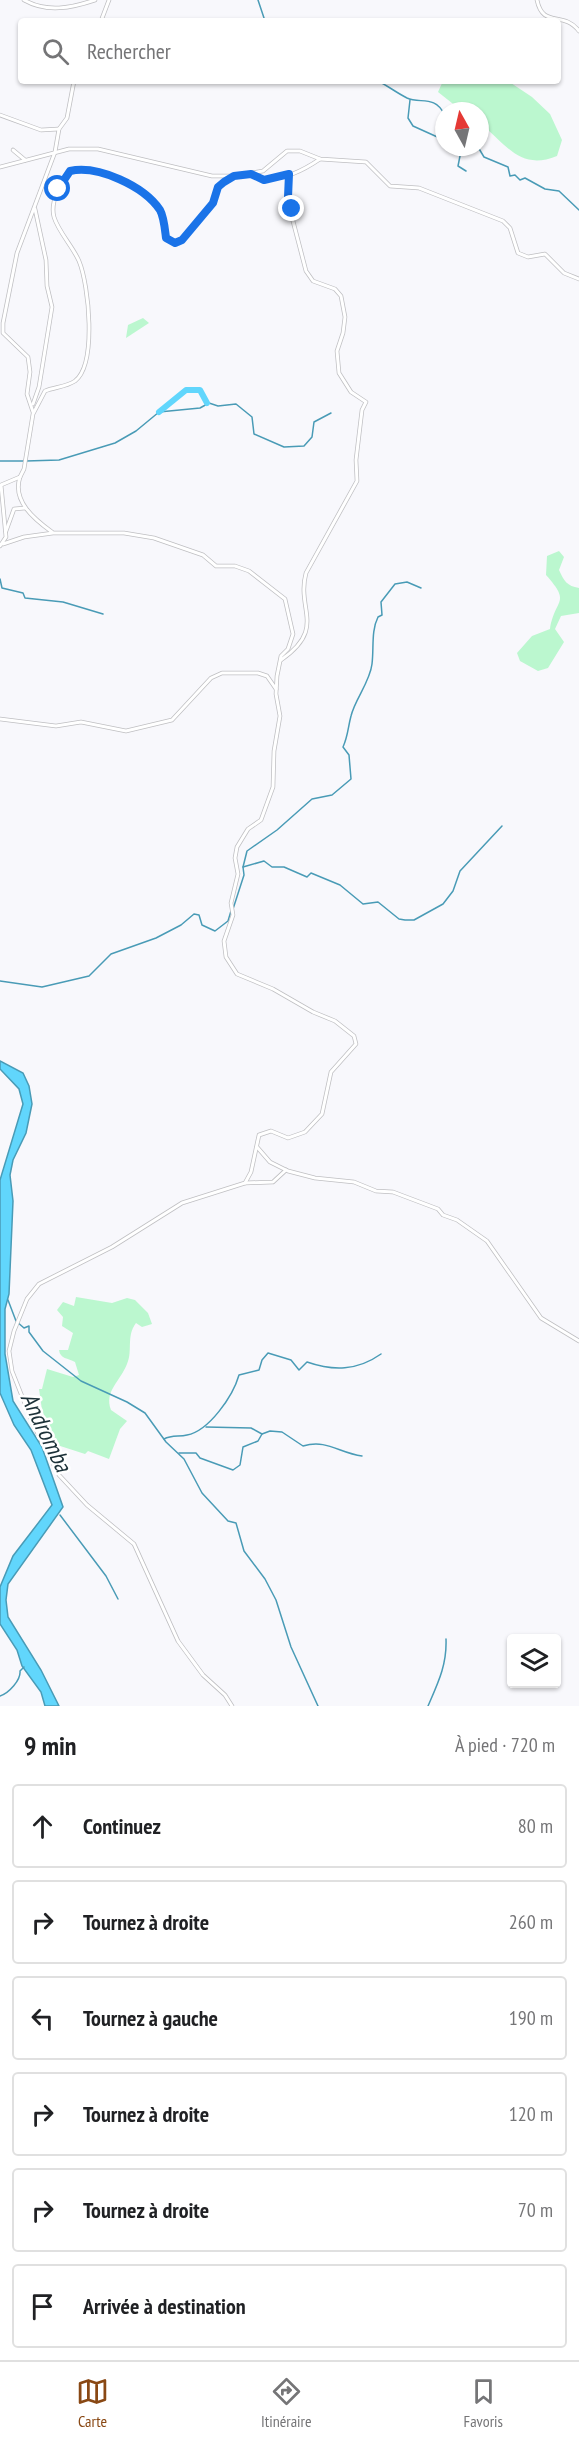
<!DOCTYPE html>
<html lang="fr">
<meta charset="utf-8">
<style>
:root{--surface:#fff;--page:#f6f6f6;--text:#202124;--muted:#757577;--line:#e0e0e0;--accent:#894814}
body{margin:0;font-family:"PT Sans Narrow",sans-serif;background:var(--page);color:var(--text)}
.controls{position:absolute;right:18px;bottom:18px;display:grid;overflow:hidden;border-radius:6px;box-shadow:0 2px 4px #0004}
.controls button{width:54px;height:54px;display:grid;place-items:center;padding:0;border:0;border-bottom:2px solid var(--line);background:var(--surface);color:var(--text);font:30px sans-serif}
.compass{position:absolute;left:435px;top:102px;width:54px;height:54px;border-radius:50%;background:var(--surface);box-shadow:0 2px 4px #0004;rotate:352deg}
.stop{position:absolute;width:18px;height:18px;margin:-14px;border:4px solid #1a73e8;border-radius:50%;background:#fff}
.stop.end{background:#1a73e8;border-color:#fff;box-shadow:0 2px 6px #0008}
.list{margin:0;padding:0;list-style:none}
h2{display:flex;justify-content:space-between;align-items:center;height:78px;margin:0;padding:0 24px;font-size:26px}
h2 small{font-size:20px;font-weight:400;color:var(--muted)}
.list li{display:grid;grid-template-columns:39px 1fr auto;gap:18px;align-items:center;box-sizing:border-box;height:84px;margin:0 12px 12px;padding:0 12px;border:2px solid var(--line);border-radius:6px}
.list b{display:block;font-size:22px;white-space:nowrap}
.list em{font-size:20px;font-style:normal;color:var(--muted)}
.icon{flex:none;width:33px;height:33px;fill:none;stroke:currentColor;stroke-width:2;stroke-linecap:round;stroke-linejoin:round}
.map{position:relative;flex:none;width:579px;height:1706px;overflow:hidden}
.search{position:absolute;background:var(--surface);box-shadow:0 2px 4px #0004;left:18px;right:18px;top:18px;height:66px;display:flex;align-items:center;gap:15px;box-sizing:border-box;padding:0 21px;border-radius:6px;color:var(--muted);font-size:22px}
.sheet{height:654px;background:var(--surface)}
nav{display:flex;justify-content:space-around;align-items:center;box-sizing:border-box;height:84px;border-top:2px solid var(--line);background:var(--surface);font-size:16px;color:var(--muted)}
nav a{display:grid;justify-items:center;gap:3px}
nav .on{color:var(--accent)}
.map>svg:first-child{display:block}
</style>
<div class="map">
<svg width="579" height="1706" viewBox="0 0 579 1706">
<rect width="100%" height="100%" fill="#f8f8fc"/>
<g fill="#bbf7cf">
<path d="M443 81H508L532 97 550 114 562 140 557 156C520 171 507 145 480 123V111H462L438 92Z"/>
<polygon points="143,318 149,323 126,338 128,325"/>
<path d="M559 551 564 557 559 570C564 581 567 586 579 588V613L561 616 555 629 564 642 548 668 538 671 520 661 517 653 532 636 550 629C555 598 572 604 546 575L547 556Z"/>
<path d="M76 1297 112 1303 127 1298 135 1300 148 1313 152 1324 142 1327 136 1323C126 1336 133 1351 127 1364 120 1382 104 1391 111 1410L127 1421 120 1429 109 1459 88 1451 85 1454 54 1444 55 1440 42 1410 39 1389H42L47 1369 73 1377 79 1375 75 1362C68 1358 60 1359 59 1350H68L73 1333 62 1326 63 1317 57 1310 63 1302 74 1306Z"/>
</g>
<polygon fill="#61d6fc" stroke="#499bb6" stroke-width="1.5" points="0,1061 23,1073 29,1086 32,1104 26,1133 13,1160 10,1175 13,1201 9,1294 5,1309 5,1354 13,1401 42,1447 63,1507 8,1584 6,1600 8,1617 41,1670 59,1706 45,1706 41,1692 22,1666 17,1650 0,1624 0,1587 13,1556 52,1505 31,1450 14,1425 0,1393 0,1180 23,1104 19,1089 0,1069"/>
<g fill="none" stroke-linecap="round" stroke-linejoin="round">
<g stroke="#499bb6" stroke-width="1.5">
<polyline points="258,0 265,21"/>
<path d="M378 81C388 86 397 93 407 98 420 104 435 95 444 114"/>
<polyline points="410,100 408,118 413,126 444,140"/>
<polyline points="453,147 460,156 458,166 466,171"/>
<polyline points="478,147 484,157 508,167 510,176 515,175 520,180 525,178 545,189 559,191 579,210"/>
<polyline points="0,461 24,461"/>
<polyline points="26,461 59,460 115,443 136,431 159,412 200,408 209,403 218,406 236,404 252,417 254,434 284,447 304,446 312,437 314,422 331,413"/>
<polyline points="0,579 2,588 23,593 25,598 63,602 103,614"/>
<path d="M243 867 247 851 277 830 312 799 332 795 351 779 349 755 343 747C348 736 348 727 351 716 355 699 370 682 372 664 374 648 371 631 378 617L382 615 381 602 395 584 407 582 421 588"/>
<polyline points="233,909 244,875 243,867 264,861 272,867 284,867 307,877 311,873 340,885 363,904 378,902 399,919 405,920 414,920 443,904 453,891 460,871 502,826"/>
<polyline points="0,981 42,987 89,976 111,954 156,938 181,925 194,914 199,915 202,925 215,931 228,921 231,911"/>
<polyline points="8,1300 16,1321 24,1328 29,1326 29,1332 43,1351 81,1381 127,1402 145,1413 166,1442 184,1459 202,1493 228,1521 236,1523 244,1551 265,1579 276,1600 291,1647 318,1706"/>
<polyline points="206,1427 251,1428 262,1434"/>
<path d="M164 1439C172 1435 179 1437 187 1435 209 1431 233 1396 239 1375L259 1370 262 1360 268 1353 291 1360 299 1370 307 1362C333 1371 357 1371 381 1354"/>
<path d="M179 1453H196L200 1458 233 1470 240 1465 243 1447 258 1441 262 1434 270 1431 282 1432 303 1446C327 1439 339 1453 362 1456"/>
<polyline points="60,1515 106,1576 118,1599"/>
<path d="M0 1696C9 1693 21 1680 20 1671L24 1667"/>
<path d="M428 1706C438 1683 447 1665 446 1639"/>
</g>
<polyline stroke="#61d6fc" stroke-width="6" points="159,412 186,390 200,390 207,403"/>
<defs>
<g id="street">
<path d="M24 0C47 13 71 8 95 0"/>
<path d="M537 0C543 29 563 10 579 31"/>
<polyline points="101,21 109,0"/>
<polyline points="0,115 41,130 59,129"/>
<polyline points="13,150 25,160"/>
<polyline points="0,167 69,149 98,149 212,176 232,176"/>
<path d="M252 175C274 185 301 172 320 159"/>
<polyline points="33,404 39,387 52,307 47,286 46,260 35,209"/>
<polyline points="33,412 27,394 30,372 28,357 3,333 3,323 17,253 55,152 59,129 67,118 74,81"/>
<path d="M20 477C12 501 34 519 52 532"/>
<polyline points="6,531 14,509 25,508"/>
<polyline points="3,544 24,537 53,533 124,533 154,538 203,555 216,566 235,566 249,571 285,599 293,634 288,649 281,656 277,676 276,694 280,716 274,751 273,787 261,820 248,829 237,847 235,858 238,874 231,903 233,915 224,941 226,957 237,974 273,989 313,1012 335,1021 354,1036 356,1044 331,1072 322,1114 305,1132 288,1138 271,1131 259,1135 251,1172 245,1183 182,1203 112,1247 39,1284 27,1299 14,1331 9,1351 12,1371 33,1424 59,1475 87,1505 134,1544 178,1641 203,1675 225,1695 232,1706"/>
<path d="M0 546 6 537 1 485 20 477 24 469 33 414 45 391C55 387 66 387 75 381 97 364 89 285 79 261 73 247 58 231 54 217 50 203 60 181 70 171 100 165 143 185 160 210 164 217 165 229 166 238L175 243 182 240 213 203 218 187 234 176 263 171 287 151H300L320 159 366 162 390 186 419 188 503 221 510 228 518 253 528 257 545 254 564 273 579 279"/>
<path d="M281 660C327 628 296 610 306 573L357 481 356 460 362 410 366 402 351 392 339 373 337 351 343 333 345 317 341 296 335 289 313 281 306 271 288 202 289 174"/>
<polyline points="0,719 56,726 81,722 126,731 172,720 211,678 222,673 258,673 267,676 276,689"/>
<polyline points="257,1147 270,1162 288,1171 315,1178 354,1182 376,1191 393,1192 438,1209 443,1215 457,1220 487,1241 541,1318 579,1341"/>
<polyline points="245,1183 273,1182 286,1170"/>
</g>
</defs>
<use href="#street" stroke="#bfbfc2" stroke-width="4.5"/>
<use href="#street" stroke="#fff" stroke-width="3"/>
</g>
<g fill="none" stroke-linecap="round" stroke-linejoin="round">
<path stroke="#1a73e8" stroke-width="8" d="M58 189 70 171C98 165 144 186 160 210 164 217 165 230 166 238L175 243 182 240 213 203 218 187 224 182 234 176 251 174 264 180 289 174 288 197 292 209"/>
</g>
<g text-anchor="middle" stroke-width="5" stroke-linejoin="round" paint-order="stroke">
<g font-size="24" font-style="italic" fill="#1c3138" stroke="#fff">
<text transform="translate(46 1432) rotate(64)" y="8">Andromba</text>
</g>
</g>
</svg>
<div class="controls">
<button><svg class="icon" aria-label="layers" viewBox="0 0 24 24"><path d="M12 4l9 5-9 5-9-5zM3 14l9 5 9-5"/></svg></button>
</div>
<svg class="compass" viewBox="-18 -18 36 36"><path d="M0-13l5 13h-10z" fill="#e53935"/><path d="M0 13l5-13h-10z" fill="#757577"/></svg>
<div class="stop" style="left:58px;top:189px"></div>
<div class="stop end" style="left:292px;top:209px"></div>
<div class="search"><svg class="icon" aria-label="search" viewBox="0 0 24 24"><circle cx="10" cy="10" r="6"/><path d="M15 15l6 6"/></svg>Rechercher</div>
</div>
<section class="sheet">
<h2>9 min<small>À pied · 720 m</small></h2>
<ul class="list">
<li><svg class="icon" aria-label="ahead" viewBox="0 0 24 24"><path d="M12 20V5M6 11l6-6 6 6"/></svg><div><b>Continuez</b></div><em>80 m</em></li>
<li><svg class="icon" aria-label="right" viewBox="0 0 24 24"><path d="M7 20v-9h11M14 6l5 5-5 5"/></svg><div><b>Tournez à droite</b></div><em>260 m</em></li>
<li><svg class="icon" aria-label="left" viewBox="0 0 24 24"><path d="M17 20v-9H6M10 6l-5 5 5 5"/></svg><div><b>Tournez à gauche</b></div><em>190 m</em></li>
<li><svg class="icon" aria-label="right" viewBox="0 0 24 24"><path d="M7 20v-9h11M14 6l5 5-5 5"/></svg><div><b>Tournez à droite</b></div><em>120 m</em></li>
<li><svg class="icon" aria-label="right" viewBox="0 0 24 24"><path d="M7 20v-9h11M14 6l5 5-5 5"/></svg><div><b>Tournez à droite</b></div><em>70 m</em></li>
<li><svg class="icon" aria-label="arrive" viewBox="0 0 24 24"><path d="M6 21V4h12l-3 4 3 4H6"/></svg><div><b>Arrivée à destination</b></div></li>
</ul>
</section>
<nav>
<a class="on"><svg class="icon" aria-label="map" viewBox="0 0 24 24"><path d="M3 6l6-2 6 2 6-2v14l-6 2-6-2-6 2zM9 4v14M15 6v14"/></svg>Carte</a>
<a><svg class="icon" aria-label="directions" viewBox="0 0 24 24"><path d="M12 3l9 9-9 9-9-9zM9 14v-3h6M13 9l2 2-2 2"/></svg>Itinéraire</a>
<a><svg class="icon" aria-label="saved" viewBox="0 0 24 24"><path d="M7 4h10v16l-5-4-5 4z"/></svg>Favoris</a>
</nav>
